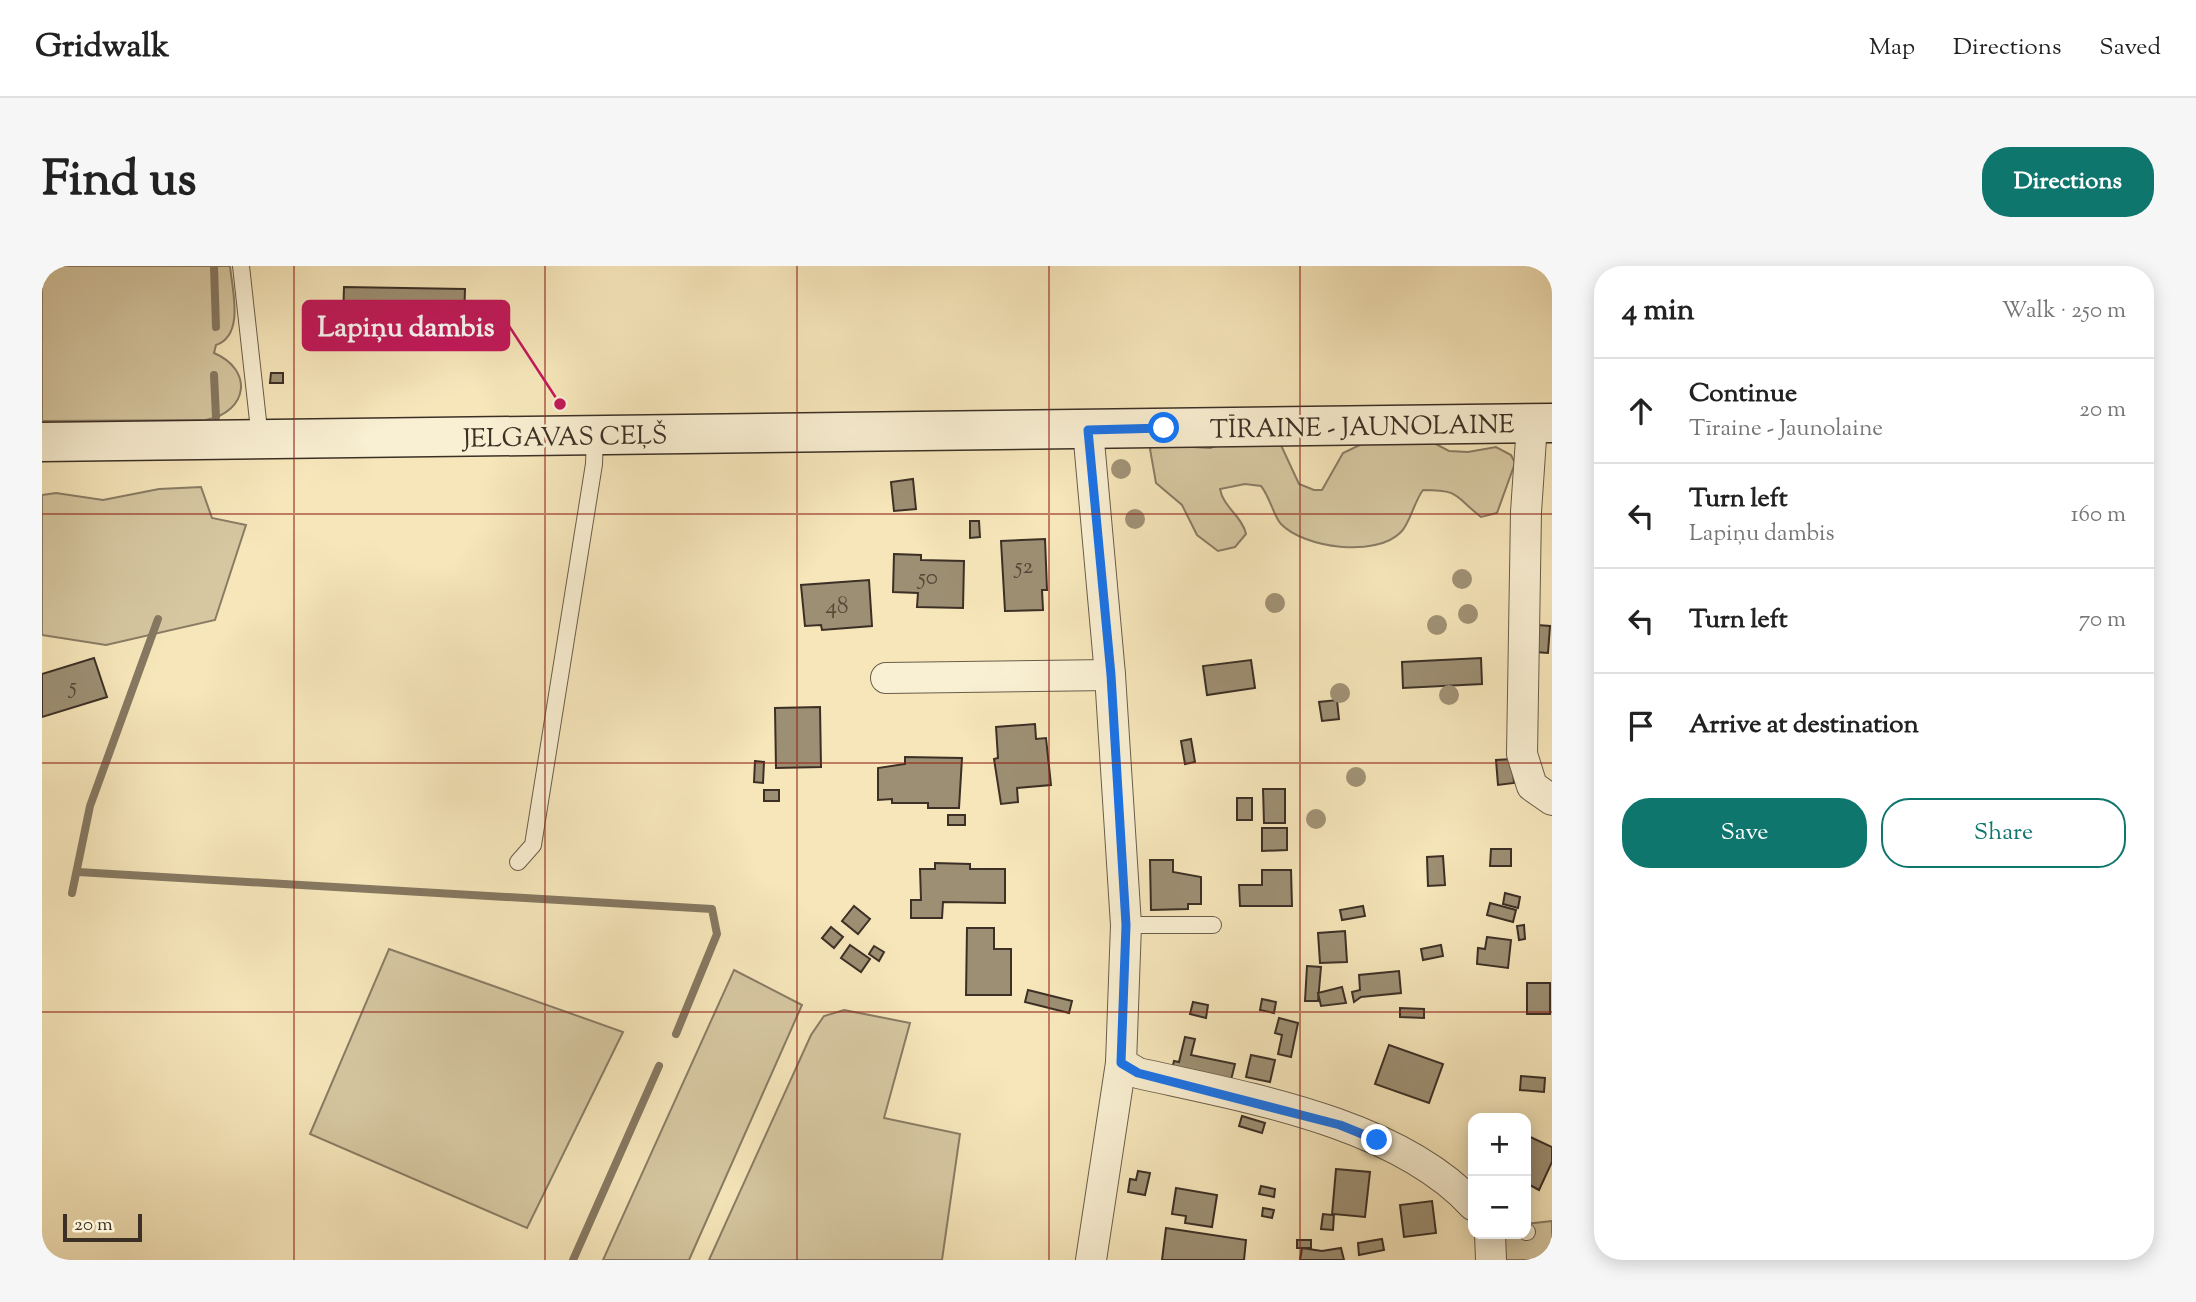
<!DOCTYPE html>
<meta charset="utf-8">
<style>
:root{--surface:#fff;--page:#f6f6f6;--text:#222;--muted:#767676;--line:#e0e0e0;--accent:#0f766e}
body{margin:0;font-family:"Sorts Mill Goudy",serif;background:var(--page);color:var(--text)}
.controls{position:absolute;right:21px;bottom:21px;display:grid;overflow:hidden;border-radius:14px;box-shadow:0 4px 18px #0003}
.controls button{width:63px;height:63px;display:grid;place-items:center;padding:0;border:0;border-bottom:2px solid var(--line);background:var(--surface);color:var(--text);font:35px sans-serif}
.scale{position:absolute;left:21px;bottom:18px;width:79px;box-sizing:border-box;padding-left:7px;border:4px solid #3c3026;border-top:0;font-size:19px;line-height:24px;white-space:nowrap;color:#3c3026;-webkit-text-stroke:5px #f9efd2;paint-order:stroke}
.stop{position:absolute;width:21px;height:21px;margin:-16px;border:5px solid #1a73e8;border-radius:50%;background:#fff}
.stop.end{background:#1a73e8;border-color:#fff;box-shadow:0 2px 7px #0008}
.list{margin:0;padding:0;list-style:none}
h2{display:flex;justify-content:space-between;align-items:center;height:91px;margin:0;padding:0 28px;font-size:30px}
h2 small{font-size:23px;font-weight:400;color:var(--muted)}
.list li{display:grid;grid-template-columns:46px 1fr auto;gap:21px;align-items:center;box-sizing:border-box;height:105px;padding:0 28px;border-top:2px solid var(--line)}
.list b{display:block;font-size:26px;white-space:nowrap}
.list p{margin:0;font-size:23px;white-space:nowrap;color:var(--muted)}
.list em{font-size:23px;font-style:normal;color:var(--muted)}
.actions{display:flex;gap:14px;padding:21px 28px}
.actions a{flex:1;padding:16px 0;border:2px solid var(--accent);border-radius:28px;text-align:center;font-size:24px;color:var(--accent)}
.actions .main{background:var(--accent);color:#fff}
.icon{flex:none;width:38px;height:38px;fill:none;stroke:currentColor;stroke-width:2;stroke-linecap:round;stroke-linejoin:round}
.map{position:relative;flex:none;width:1510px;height:994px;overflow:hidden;border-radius:28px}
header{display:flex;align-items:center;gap:42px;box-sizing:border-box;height:98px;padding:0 35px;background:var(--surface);border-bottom:2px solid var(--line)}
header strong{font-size:33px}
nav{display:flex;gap:38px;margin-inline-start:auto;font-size:24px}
.intro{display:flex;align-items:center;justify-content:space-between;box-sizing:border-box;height:168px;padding:0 42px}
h1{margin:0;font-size:49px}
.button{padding:18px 32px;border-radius:28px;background:var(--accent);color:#fff;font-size:24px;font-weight:700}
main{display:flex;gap:42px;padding:0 42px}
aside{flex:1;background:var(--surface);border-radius:28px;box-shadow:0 4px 18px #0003}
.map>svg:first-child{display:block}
</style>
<header>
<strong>Gridwalk</strong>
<nav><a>Map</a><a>Directions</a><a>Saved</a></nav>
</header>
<div class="intro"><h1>Find us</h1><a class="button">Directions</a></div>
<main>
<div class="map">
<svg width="1510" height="994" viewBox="0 0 1510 994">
<rect width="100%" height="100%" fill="#f6e6ba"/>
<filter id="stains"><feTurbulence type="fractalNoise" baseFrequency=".00286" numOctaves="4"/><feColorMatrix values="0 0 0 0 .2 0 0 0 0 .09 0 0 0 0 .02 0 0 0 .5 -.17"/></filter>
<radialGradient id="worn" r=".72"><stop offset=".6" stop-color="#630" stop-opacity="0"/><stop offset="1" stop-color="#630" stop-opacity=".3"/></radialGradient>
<g fill="#d6c7a1" stroke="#897c64" stroke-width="2">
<path d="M0 0H188C190 23 203 69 174 79L172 87C212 104 206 146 164 154L0 155Z"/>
<path d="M1116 172 1150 181 1168 182 1184 177H1238L1257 218 1272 224H1280L1301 187 1324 176 1392 177 1407 185 1426 186 1454 181 1469 189 1473 197 1455 247 1439 251C1412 230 1419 224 1381 224 1372 236 1368 257 1359 266 1334 292 1262 282 1239 258 1232 251 1228 231 1219 220L1203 218 1178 223C1181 241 1200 250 1204 268L1193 281 1176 285 1155 269 1140 239 1114 217 1108 183Z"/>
<polygon points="159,221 170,252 204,259 173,354 64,379 0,369 0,229 14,227 61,234 117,223"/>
<polygon points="347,683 581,766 485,962 268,868"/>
<polygon points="692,704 760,739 647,994 561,994"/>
<polygon points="802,744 868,757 842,852 918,868 900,994 667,994 769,769 782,750"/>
<polygon points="1510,955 1510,994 1457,994 1451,968 1484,968 1484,958"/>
</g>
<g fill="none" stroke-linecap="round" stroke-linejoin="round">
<g stroke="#867861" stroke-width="8">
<polyline points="172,0 174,61"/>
<polyline points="172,109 174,151"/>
<polyline points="36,606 670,643 675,668 634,768"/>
<polyline points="30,627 48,540 116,353"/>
<polyline points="531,994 617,800"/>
</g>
</g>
<g fill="#9d8f73" stroke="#3c3026" stroke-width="2">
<polygon points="302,21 423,23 422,55 301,54"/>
<polygon points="229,107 241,107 241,117 228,117"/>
<polygon points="871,213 874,243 852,245 849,216"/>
<polygon points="928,255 937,255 938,271 928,272"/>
<polygon points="1003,273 1005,324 1000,324 1001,344 963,345 959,275"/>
<polygon points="852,288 879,289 879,294 922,295 921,342 875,341 876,327 851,326"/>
<polygon points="827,314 830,360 780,364 779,359 763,360 759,319"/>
<polygon points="1495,359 1508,360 1506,387 1493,386"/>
<polygon points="52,392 65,431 0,451 0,408"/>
<polygon points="1439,392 1440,418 1361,422 1360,396"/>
<polygon points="1209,394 1213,422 1165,429 1161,400"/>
<polygon points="1295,434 1297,453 1280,455 1277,436"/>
<polygon points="778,441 779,501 734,502 733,442"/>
<polygon points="993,458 994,473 1004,472 1009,519 975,522 976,536 959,538 952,493 956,492 954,461"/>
<polygon points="1149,473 1153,496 1143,498 1139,475"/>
<polygon points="863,491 920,492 917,542 886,542 886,537 850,537 850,533 836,534 836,502 863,498"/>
<polygon points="1470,493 1472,517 1456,519 1454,494"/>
<polygon points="713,495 722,496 721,517 712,516"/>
<polygon points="1221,523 1243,523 1243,557 1222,557"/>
<rect x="722" y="524" width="15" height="11"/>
<rect x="1195" y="532" width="15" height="22"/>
<rect x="906" y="549" width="17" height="10"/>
<polygon points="1220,562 1245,562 1245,584 1220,585"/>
<polygon points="1449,583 1469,583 1469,600 1448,600"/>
<polygon points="1401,590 1403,619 1386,620 1385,591"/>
<polygon points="1108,594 1131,594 1131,606 1159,611 1159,638 1146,638 1146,643 1109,644"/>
<polygon points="893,597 928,598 928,603 963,603 963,637 901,636 900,652 869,652 869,634 879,634 878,603 893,603"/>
<polygon points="1220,604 1249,604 1250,640 1198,640 1197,619 1220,619"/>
<polygon points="1463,627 1478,631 1476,642 1461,638"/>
<polygon points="1448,637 1474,644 1471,656 1445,649"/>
<polygon points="812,640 828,653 816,668 800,655"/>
<polygon points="1321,640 1323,650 1300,654 1298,644"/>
<polygon points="1482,659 1483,673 1477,674 1475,660"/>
<polygon points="789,661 801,671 792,682 780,672"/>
<polygon points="925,662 952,662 952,683 969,683 969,729 924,729"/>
<polygon points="1303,665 1305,696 1278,697 1276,667"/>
<polygon points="1445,671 1469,674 1466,702 1435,698 1436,682 1443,683"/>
<polygon points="808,679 828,693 819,706 799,692"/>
<polygon points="1399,679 1401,690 1381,694 1379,683"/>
<polygon points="832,680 842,686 837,695 827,688"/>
<polygon points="1265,700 1279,701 1276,735 1263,735"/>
<polygon points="1357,705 1359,727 1319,731 1312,736 1310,726 1318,724 1317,709"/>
<rect x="1485" y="717" width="23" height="31"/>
<polygon points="1300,721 1304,737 1279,740 1276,727"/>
<polygon points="986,724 1030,735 1027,747 983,736"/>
<polygon points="1220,733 1234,736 1232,747 1218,744"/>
<polygon points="1151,736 1166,739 1164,752 1148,748"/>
<polygon points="1358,742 1382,743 1382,752 1358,751"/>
<polygon points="1237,752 1256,757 1249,791 1236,788 1240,769 1233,767"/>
<polygon points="1143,771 1153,773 1149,789 1193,798 1189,814 1129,807 1132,795 1137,796"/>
<polygon points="1347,779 1401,798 1387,837 1333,818"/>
<polygon points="1209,789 1233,794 1228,816 1204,811"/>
<polygon points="1479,810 1503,812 1502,826 1478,824"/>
<polygon points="1200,850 1223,857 1220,867 1197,860"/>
<polygon points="1484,869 1510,881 1510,896 1497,924 1484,917"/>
<polygon points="1294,903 1328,906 1323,951 1292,948 1291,964 1279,963 1281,948 1290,949"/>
<polygon points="1096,905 1108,907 1103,929 1086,926 1088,913 1094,914"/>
<polygon points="1219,920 1233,923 1232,931 1217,928"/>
<polygon points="1134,922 1175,929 1170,961 1143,957 1144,950 1130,948"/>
<polygon points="1390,935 1394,967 1362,971 1358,939"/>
<polygon points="1221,942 1232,944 1230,952 1220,950"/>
<polygon points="1124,962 1204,974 1202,994 1120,994"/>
<polygon points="1340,973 1342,984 1317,989 1316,977"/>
<rect x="1255" y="974" width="14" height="8"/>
<polygon points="1260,982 1280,985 1299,982 1302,994 1258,994"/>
</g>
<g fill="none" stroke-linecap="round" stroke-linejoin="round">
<defs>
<g id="service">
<polyline points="199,0 218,173"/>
<polyline points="476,596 491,579 552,198 553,169"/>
<polyline points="1084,659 1171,659"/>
<polyline points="1484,966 1485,966"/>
</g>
<g id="minor">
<polyline points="1490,158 1484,246 1480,488 1490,520 1510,534"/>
<polyline points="1046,164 1068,409 1084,659 1079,797 1049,994"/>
<polyline points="844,412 1068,409"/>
<path d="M1079 797 1096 807C1203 831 1354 856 1431 939"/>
<polyline points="1448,968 1449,994"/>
</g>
<polyline id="secondary" points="0,176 1510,157"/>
</defs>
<use href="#service" stroke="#6a5e4b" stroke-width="18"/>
<use href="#minor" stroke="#6a5e4b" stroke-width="32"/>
<use href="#secondary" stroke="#3c3026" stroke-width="41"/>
<use href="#service" stroke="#f9efd2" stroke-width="16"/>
<use href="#minor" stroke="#f9efd2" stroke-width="30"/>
<use href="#secondary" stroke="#f9efd2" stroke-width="38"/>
</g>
<g fill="#a19276">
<circle cx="1079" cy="203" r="10"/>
<circle cx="1093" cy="253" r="10"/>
<circle cx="1420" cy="313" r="10"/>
<circle cx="1233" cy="337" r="10"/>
<circle cx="1426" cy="348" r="10"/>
<circle cx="1395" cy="359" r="10"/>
<circle cx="1298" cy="427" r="10"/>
<circle cx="1407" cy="429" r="10"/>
<circle cx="1314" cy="511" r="10"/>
<circle cx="1274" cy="553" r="10"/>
</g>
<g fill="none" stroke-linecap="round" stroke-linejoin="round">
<polyline stroke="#1a73e8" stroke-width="9" points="1122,162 1046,164 1069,409 1084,659 1079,797 1096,807 1298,859 1335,874"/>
</g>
<path fill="none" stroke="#8f2418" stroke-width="2" stroke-opacity="0.55" d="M252 0V994M503 0V994M755 0V994M1007 0V994M1258 0V994M0 248H1510M0 497H1510M0 746H1510"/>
<g text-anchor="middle" stroke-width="5" stroke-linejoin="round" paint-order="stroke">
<g font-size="23" fill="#544839">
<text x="982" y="307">52</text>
<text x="886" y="318">50</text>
<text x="795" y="347">48</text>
<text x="31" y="427">5</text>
</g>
<g font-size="26" fill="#3c3026" stroke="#f9efd2">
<text transform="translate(1320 160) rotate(-1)" y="9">TĪRAINE - JAUNOLAINE</text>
<text transform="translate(523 170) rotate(-1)" y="9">JELGAVAS CEĻŠ</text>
</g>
</g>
<path fill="none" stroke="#c2185b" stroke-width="2.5" d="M518 138L467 60"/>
<circle fill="#c2185b" stroke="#f9efd2" stroke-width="2.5" cx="518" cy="138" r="7"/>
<rect fill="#c2185b" stroke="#c2185b" stroke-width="2.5" x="261" y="35" width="206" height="49" rx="7"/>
<g font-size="28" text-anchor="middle" font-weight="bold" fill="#fff">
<text x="364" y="70">Lapiņu dambis</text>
</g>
<rect width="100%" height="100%" filter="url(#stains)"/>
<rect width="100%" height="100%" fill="url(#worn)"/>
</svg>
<div class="controls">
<button>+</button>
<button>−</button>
</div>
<div class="scale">20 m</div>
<div class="stop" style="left:1122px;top:162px"></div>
<div class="stop end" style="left:1335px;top:874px"></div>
</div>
<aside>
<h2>4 min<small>Walk · 250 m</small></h2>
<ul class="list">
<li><svg class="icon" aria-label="ahead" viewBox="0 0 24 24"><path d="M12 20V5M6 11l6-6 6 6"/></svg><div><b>Continue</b><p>Tīraine - Jaunolaine</p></div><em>20 m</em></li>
<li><svg class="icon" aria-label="left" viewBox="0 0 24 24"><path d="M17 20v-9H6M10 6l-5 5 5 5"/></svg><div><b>Turn left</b><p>Lapiņu dambis</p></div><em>160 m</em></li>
<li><svg class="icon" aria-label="left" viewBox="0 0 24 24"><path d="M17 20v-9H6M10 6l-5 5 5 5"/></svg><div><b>Turn left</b></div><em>70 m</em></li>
<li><svg class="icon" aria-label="arrive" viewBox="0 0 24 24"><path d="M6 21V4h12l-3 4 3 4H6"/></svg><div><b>Arrive at destination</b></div></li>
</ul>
<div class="actions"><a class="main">Save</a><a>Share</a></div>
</aside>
</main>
